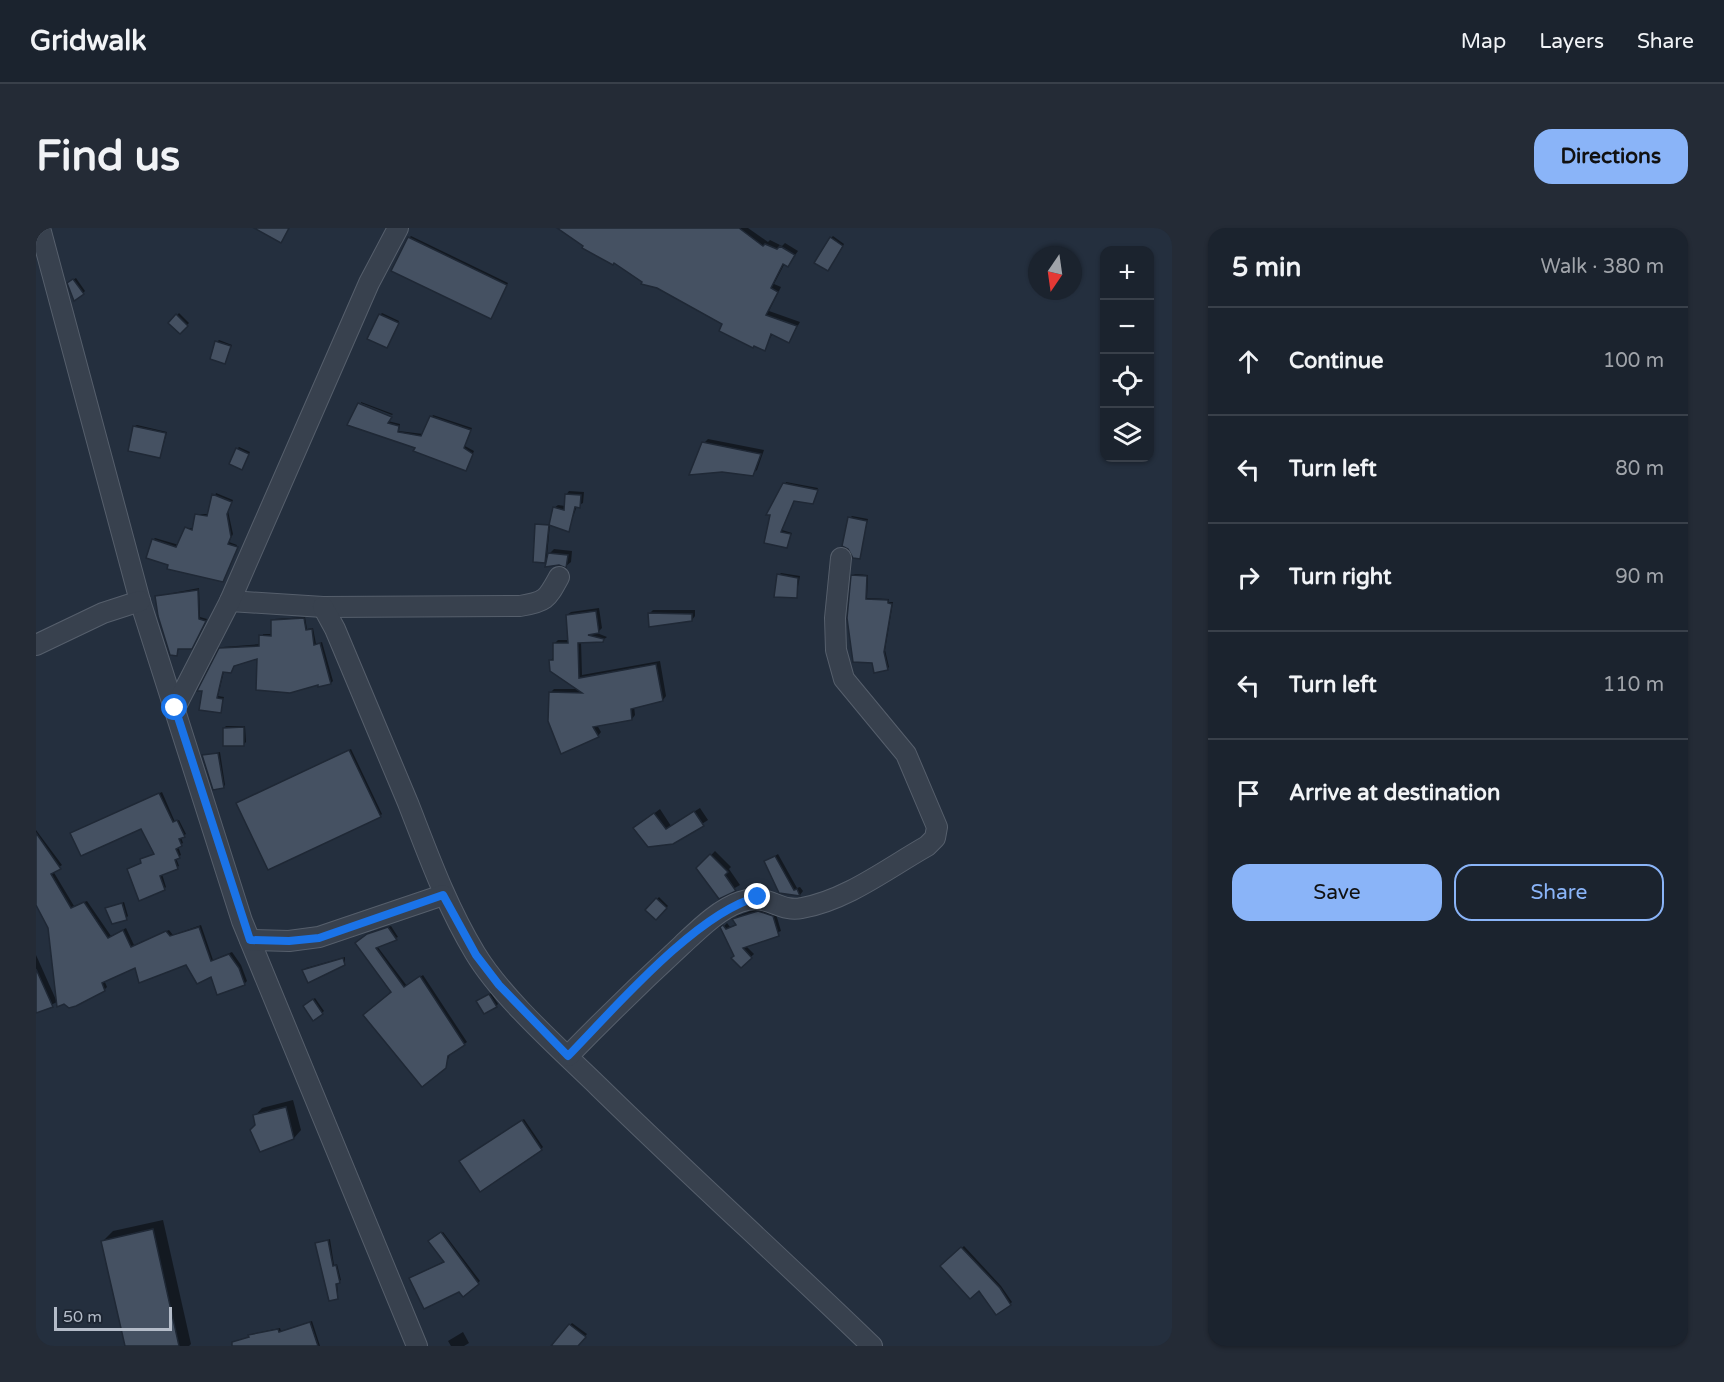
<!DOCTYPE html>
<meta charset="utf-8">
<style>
:root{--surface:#1b232e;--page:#242b36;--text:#f1f3f6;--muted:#a0a4aa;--line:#39404a;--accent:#8ab4f8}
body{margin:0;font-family:"Varela Round",sans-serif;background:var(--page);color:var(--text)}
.controls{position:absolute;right:18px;top:18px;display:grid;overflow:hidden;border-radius:12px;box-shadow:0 2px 4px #0004}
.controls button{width:54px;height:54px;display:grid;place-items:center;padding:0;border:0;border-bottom:2px solid var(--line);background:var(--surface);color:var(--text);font:30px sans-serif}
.compass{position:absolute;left:992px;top:18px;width:54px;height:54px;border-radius:50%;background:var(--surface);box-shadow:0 2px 4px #0004;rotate:193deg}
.scale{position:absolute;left:18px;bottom:15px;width:118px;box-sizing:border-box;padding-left:6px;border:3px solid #b4bcc9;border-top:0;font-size:16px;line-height:21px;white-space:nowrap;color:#b4bcc9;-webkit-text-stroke:4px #1d2633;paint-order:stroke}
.stop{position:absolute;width:18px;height:18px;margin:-14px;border:4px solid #1a73e8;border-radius:50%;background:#fff}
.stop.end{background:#1a73e8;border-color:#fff;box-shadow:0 2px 6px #0008}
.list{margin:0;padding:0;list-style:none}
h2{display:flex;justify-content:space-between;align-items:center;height:78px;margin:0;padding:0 24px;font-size:26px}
h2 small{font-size:20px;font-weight:400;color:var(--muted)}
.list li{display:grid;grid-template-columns:39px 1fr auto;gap:18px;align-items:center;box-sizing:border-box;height:108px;padding:0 24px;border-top:2px solid var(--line)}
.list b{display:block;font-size:22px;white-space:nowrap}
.list em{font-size:20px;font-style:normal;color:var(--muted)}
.actions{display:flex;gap:12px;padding:18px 24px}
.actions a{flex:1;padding:14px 0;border:2px solid var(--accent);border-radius:18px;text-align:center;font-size:21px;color:var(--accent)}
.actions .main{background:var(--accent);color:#111}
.icon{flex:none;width:33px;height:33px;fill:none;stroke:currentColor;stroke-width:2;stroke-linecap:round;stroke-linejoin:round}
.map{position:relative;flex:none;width:1136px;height:1118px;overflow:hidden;border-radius:18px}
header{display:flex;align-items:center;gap:36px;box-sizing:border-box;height:84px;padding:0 30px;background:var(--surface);border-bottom:2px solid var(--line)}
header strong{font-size:28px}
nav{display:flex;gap:33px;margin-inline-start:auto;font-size:21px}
.intro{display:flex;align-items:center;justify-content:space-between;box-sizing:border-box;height:144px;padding:0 36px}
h1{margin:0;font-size:42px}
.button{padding:15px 27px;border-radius:18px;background:var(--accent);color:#111;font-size:21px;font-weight:700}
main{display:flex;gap:36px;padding:0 36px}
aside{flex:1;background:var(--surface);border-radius:18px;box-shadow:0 2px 4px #0004}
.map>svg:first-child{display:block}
</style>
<header>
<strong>Gridwalk</strong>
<nav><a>Map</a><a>Layers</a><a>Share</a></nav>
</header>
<div class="intro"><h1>Find us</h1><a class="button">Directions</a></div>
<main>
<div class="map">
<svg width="1136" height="1118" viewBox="0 0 1136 1118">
<rect width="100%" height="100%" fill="#242f3e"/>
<g fill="#0007">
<polygon points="524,0 712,0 732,14 734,12 746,18 749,15 762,23 752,37 749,35 738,56 745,59 733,83 764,94 753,113 737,105 728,121 718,117 688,96 622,58 607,53"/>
<polygon points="375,8 472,55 456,87 373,10"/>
<polygon points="797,8 808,16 793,40 795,10"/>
<polygon points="40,50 49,63 47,65 35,53"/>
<polygon points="143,85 153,95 144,104 134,95"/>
<polygon points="346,85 363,93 352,116 344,87"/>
<polygon points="183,112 196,117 189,134 181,114"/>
<polygon points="325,175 325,174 357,186 356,187"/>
<polygon points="397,187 436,200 429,218 438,223 430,241 381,219 313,196 352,193 364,196 363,203 387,206"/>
<polygon points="101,197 131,204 124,229 99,198"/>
<polygon points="672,211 728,222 721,242 716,246 686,243 668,215"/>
<polygon points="203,219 214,224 207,238 201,221"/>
<polygon points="750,254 782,260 777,274 759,271 746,302 756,305 750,319 730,314"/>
<polygon points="533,263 548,264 547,275 541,278 532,302 514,296 511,328 518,321 536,323 535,334 530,338 512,330 508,334 501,296 515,296 518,280 522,277 529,278 530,267"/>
<polygon points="180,265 197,272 192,283 197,306 193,314 201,317 186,353 134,336 117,312 119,310 143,317 150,300 158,300 160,286 173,286"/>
<polygon points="816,288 832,291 823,330 814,290"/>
<polygon points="745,345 764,348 760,369 743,347"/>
<polygon points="819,346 832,347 831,370 853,371 853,374 857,374 849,422 853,439 851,441 817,347"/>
<polygon points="163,360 164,389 171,391 157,417 143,420 140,427 121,368"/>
<polygon points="563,380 566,400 561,405 571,409 567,412 545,413 546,447 624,433 630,468 627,472 598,478 599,487 596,491 561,497 565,504 562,508 514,465 518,461 544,461 515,432 519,428 518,416 522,412 534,412 531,387 535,384"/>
<polygon points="617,382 659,382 659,388 656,392 614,385"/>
<polygon points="269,389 271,401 277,400 280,416 286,414 297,453 295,455 223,429 199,436 196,442 188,443 182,468 188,469 184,483 165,481 187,419 225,416 227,406 237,406 239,391"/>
<polygon points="190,498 209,498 210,514 208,516 188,500"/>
<polygon points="315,521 346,586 344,588 204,573"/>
<polygon points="184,524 189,557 187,559 168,528"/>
<polygon points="126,564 139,594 143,592 150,606 145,609 147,615 142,618 145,627 140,630 143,638 126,646 130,659 128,661 107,635 108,630 119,625 106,600 36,605"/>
<polygon points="664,580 672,592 636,615 604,596 624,581 635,598"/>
<polygon points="0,602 26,637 17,643 38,678 51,673 75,708 90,700 98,717 133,702 137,707 165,697 177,732 196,724 205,737 211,753 208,756 176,746 151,735 100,738 68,752 71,759 69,761 40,777 14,699 0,674"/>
<polygon points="679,623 695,639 693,641 704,657 683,669 662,641"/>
<polygon points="742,626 761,660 764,659 767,663 764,667 744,663 730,634"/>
<polygon points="623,669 632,678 620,690 611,682"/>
<polygon points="88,674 92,688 90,690 70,680"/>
<polygon points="720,681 740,686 745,703 710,718 718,726 705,738 686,700 691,695 694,699 701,696 698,691 701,688"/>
<polygon points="355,698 362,709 341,718 371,758 387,747 431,814 414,826 409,839 323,713 335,704"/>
<polygon points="0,727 21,774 0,784"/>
<polygon points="309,729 309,735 268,742 270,740"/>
<polygon points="455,765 462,776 460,778 444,772"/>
<polygon points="279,770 288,783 278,791 271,776"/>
<polygon points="257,872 265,902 258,910 221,897 219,888 226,880"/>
<polygon points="488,891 507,919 505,921 427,932"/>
<polygon points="127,992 155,1116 153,1118 90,1118 67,1013 77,1003"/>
<polygon points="407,1004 444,1053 427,1067 424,1062 377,1048 409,1033 396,1012"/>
<polygon points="294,1011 298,1037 301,1036 305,1052 301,1054 302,1069 281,1015"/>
<polygon points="928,1018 965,1058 976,1074 974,1076 906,1038"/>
<polygon points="276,1093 284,1118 203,1118 216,1115 216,1106 244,1100 245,1103"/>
<polygon points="536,1095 551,1106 541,1118 521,1118 518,1116"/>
<polygon points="427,1104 433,1115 428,1118 415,1118 412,1113"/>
</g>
<g fill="#455162" stroke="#1f2835" stroke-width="1.5">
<polygon points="218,0 253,0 245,15"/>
<polygon points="521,0 703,0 727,18 729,16 741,21 744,18 759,27 752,39 747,36 735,60 742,64 730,87 761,98 753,115 735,106 729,123 718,118 717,120 683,103 686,96 621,60 605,56 606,54 578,35 577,37 546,20 547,18"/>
<polygon points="372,9 471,57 455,91 355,43"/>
<polygon points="794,9 807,18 792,43 778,35"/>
<polygon points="37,51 48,66 38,73 31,55"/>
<polygon points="140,86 152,98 144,106 132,95"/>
<polygon points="343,86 363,95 351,120 331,111"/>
<polygon points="179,113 195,118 189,136 174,131"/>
<polygon points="322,175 356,189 352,195 363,198 362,204 385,208 394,188 435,202 428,220 437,226 430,243 377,223 379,220 311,197"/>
<polygon points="97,198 130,205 124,230 92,223"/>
<polygon points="666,214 725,226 717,248 686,244 653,247"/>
<polygon points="200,220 213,226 206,242 193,236"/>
<polygon points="747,255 782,262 777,276 758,273 745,304 755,306 751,320 728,315 734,287 730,287"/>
<polygon points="176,266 196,274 191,286 195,309 192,316 202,319 187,354 131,341 132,337 110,330 116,311 140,319 149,299 156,302 159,286 171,288"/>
<polygon points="529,266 545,267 544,280 539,279 533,304 513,297 517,279 528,282"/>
<polygon points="812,289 831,293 824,331 817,330 812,321 806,318"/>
<polygon points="499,296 513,297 509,335 497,334"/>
<polygon points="512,325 532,327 530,340 523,337 509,339"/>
<polygon points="741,346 762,350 761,370 738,369"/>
<polygon points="815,347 831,348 830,371 852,372 852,375 856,376 848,424 852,442 838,445 836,435 817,434 811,390"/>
<polygon points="162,362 163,391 170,393 156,421 142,421 141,428 134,427 122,388 119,368"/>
<polygon points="560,383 563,405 552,407 568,411 567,414 542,415 543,450 620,436 627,473 595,481 596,492 557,499 563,509 525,526 512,493 513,464 546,465 514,443 513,432 517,432 517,415 532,415 530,387"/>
<polygon points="612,385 656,386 656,393 613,399"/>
<polygon points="268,390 270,402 276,401 278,417 284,415 295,456 282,459 282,457 254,465 220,462 221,431 198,438 195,445 187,444 181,470 187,471 185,485 163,482 166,463 161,463 183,420 223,418 223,407 235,408 235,392"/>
<polygon points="208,499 208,518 187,518 187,500"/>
<polygon points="313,522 345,589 232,642 200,575"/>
<polygon points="182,525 188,560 177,562 166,527"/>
<polygon points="123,565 137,594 141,592 149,609 143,611 146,618 140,621 144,630 139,632 142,641 124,648 129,662 103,673 91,641 105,635 104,631 118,626 105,601 45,628 34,605"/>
<polygon points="658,583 668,598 637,616 612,619 597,600 618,585 630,601"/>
<polygon points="0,605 25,641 15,646 35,680 48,674 72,710 87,702 95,719 130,703 134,708 163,699 175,733 193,726 203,740 209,757 181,767 175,749 161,756 150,737 103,755 99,740 66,755 69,763 40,778 33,780 28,776 21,779 12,700 0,677"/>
<polygon points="674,626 692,644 689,647 700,663 683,671 660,640"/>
<polygon points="739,628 758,662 761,661 764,668 743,665 728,633"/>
<polygon points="620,670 631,680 620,692 609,682"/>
<polygon points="86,675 91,692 76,696 69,680"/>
<polygon points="722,683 737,688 743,708 707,720 716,730 705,740 695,730 698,728 684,699 687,697 690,701 700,697 696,691"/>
<polygon points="352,699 361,712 340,720 368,759 384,748 429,817 412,828 410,840 386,859 327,787 355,764 319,715 331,706"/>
<polygon points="307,730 309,737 272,755 266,742"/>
<polygon points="0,741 17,779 0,785"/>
<polygon points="453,766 461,779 448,786 440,773"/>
<polygon points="277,771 287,786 277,793 267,778"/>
<polygon points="250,879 258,911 224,924 214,902 219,897 217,887"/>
<polygon points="486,892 506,922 444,964 423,933"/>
<polygon points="117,1001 143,1118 89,1118 65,1013"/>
<polygon points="405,1004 443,1056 427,1069 423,1064 388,1081 373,1050 408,1034 392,1013"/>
<polygon points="292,1012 297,1038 300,1037 304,1055 300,1056 302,1071 293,1073 279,1015"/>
<polygon points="925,1019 964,1060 975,1077 960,1087 943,1063 934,1071 904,1038"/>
<polygon points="274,1094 282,1118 196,1118 196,1114 213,1109 212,1107 242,1101 243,1104"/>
<polygon points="533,1096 550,1109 542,1118 515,1118"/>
</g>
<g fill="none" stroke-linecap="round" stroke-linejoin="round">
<defs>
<g id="minor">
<polyline points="4,0 104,373 206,693 381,1118"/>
<path d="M194 373 287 379 484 378C510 374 511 371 523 349"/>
<path d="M287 379 299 401C323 459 348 517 372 575 392 626 410 677 439 725 466 770 525 822 563 859 653 947 746 1031 836 1118"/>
<polyline points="0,417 67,385 104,373"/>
<polyline points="139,480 194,373 333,55 362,0"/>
<polyline points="214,712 253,713 283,709 407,667"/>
<path d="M532 828C569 790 607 753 646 717 662 702 683 681 704 674 733 664 742 685 766 680 811 672 852 640 891 618L899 610 901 599 870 526 808 451 800 422 799 390 805 330"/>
</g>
</defs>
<use href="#minor" stroke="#565f6c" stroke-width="22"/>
<use href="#minor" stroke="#38414e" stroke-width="20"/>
</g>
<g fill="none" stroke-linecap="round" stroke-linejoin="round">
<path stroke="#1a73e8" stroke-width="8" d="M139 480 214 712 253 713 283 710 407 667 440 727 463 757 532 828C577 782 661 684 722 669"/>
</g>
</svg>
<div class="controls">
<button>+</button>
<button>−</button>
<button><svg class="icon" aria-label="locate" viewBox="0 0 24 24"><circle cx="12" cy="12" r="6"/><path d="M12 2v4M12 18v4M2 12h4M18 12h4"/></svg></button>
<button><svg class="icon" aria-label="layers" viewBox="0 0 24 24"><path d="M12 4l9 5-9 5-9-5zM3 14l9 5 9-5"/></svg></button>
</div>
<svg class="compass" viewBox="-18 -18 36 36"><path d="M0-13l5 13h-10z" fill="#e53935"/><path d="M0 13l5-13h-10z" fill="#a0a4aa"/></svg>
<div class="scale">50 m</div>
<div class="stop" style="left:139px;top:480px"></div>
<div class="stop end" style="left:722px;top:669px"></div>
</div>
<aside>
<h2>5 min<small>Walk · 380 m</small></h2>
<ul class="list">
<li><svg class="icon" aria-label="ahead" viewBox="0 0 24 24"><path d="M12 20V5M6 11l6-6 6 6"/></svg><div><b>Continue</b></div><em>100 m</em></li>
<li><svg class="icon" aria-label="left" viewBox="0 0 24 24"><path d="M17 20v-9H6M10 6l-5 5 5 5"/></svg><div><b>Turn left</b></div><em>80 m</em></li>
<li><svg class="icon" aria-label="right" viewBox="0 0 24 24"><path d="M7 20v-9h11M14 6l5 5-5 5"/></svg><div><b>Turn right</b></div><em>90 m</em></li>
<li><svg class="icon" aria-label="left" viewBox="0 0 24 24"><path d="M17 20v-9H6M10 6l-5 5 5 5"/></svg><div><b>Turn left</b></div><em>110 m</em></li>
<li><svg class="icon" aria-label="arrive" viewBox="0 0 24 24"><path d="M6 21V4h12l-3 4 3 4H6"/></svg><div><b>Arrive at destination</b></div></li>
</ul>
<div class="actions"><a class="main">Save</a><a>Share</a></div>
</aside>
</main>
